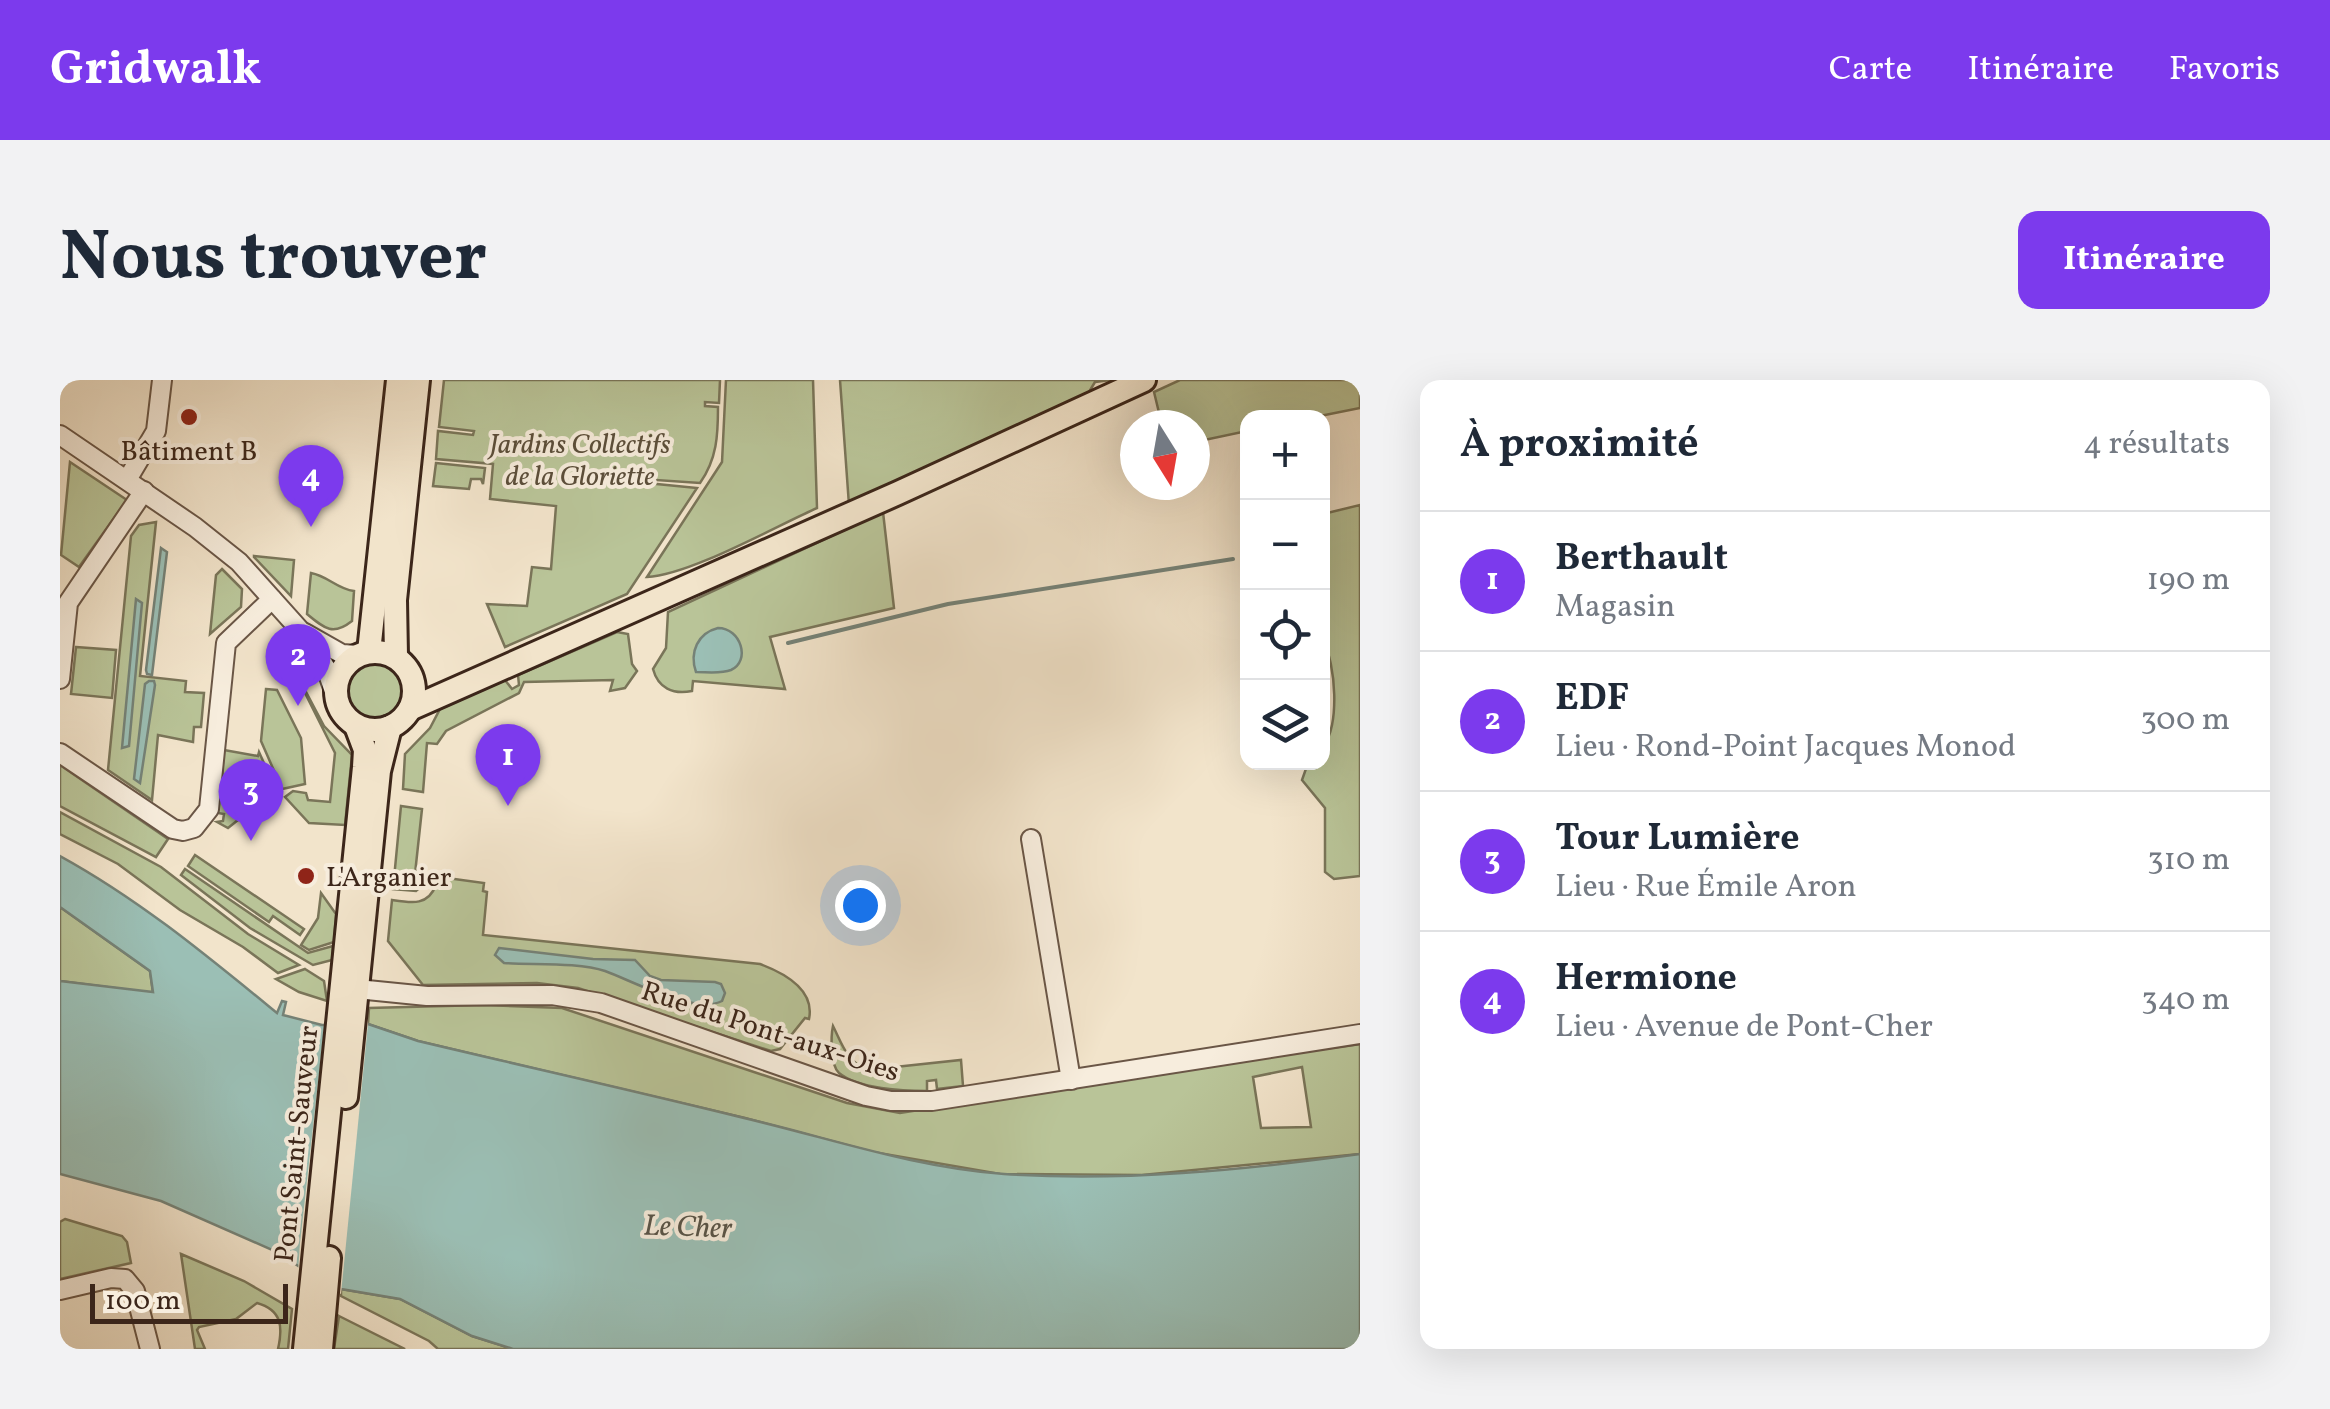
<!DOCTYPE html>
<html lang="fr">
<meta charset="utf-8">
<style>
:root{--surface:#fff;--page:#f2f2f3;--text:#1f2937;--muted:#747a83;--line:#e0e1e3;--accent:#7c3aed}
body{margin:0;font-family:Vollkorn,serif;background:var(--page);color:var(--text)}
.controls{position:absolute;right:30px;top:30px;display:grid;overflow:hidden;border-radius:20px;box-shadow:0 10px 40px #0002}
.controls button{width:90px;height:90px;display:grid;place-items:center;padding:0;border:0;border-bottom:2px solid var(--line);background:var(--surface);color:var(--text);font:50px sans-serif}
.compass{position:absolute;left:1060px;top:30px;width:90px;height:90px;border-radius:50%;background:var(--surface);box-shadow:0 10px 40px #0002;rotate:169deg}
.scale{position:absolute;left:30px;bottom:25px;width:198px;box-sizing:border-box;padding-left:10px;border:5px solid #3c261a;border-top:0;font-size:28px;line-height:35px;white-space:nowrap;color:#3c261a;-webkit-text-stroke:8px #f7eddd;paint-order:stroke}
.you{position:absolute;left:800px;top:525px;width:35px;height:35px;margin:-25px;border:8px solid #fff;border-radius:50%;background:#1a73e8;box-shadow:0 0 0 15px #1a73e833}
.badge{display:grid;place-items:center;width:65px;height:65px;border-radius:50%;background:var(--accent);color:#fff;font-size:32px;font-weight:700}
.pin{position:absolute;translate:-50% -82px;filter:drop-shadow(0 2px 5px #0008)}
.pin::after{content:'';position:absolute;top:52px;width:35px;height:30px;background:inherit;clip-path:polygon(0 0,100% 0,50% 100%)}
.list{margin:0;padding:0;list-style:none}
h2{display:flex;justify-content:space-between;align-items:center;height:130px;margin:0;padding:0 40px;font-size:42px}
h2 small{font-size:32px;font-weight:400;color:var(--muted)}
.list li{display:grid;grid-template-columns:65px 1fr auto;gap:30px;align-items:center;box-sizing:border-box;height:140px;padding:0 40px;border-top:2px solid var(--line)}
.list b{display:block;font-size:38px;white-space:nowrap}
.list p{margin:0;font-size:32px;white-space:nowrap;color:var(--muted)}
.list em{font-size:32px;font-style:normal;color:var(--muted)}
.icon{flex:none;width:55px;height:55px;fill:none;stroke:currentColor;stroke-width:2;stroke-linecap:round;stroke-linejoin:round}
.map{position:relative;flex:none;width:1300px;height:969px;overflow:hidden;border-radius:20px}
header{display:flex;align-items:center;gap:60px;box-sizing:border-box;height:140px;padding:0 50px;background:var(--accent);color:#fff}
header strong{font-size:48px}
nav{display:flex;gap:55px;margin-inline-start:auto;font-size:35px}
.intro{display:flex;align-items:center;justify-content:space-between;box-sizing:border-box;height:240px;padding:0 60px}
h1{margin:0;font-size:70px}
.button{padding:25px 45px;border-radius:20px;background:var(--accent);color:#fff;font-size:35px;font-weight:700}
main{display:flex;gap:60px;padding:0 60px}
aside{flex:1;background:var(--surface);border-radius:20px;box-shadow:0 10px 40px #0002}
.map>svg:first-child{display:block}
</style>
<header>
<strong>Gridwalk</strong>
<nav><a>Carte</a><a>Itinéraire</a><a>Favoris</a></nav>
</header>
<div class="intro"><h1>Nous trouver</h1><a class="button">Itinéraire</a></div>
<main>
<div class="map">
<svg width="1300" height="969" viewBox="0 0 1300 969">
<rect width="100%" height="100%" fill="#f2e4cb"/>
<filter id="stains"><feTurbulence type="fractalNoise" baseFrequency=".002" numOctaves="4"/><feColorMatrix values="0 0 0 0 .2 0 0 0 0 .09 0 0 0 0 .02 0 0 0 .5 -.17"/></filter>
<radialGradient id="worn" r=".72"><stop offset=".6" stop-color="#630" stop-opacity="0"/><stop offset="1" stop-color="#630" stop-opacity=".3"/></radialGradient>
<g fill="#b9c498" stroke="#7a7559" stroke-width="2.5" fill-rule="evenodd">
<path d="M384 0H660L659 23 645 22V26L658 27C658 55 657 79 640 103L567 98V101L637 108 567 214 445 267 427 224 467 226 472 187 491 189 496 126 430 119 433 84 376 79 378 51 413 55 414 51 379 47Z"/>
<path d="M666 0H753L757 128C714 147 630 195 587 197L662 82Z"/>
<polygon points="780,0 1051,0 1035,2 1029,12 789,125"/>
<polygon points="1120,0 1300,0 1300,28 1255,37 1188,38 1187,51 1135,62 1135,45 1102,45 1094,12"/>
<polygon points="10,82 67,120 19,187 1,175"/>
<polygon points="376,83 425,88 423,104 421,99 411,99 409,109 373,106"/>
<path d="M1300 125V496L1274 499 1265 492V428L1242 400 1248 383 1262 382 1263 366C1280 348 1276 282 1263 262V134Z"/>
<path d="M823 132 834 228 710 257 725 309 633 301 632 311C613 315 598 308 593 289L606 268 608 232Z"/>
<polygon points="96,142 80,296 126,301 125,312 144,313 141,347 134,347 133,362 98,355 92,420 48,390 71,156 79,145"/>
<polygon points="194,176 234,180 231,216 194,177"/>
<polygon points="162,189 182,209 181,227 150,254 156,195"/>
<path d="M251 193C268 196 277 209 294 211L292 241C273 256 265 249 247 234Z"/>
<polygon points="557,252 568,254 572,284 577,291 565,308 550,311 553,300 464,302 459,313 386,351 377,364 367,363 363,412 343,409 345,374 370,348 380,329 445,300 452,309 459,305 458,295"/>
<polygon points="216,255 264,346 292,375 285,445 249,443 225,417 233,411 246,413 248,420 270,422 275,373"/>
<polygon points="16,267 56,270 52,318 11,314"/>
<circle cx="315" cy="312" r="28"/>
<polygon points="206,309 217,310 241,358 245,404 222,409 201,361"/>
<polygon points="164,370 198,376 199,372 216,410 214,416 161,406"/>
<polygon points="0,385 108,459 96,477 0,426"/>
<polygon points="160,416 194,421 192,437 178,440 168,448 157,442 163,441 164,434 158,433 159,420 169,420"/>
<polygon points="341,426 362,429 354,503 364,504 356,511 333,509"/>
<polygon points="0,432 101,487 188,554 239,585 218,593 183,567 120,530 58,484 0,454"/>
<polygon points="135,475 244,549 240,555 213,536 209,542 128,486"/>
<polygon points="125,489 248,573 273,566 272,580 253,585 190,548 121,495"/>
<path d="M387 498 424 503 423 511 427 512 423 555 700 584C724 593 755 610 749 639L745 638 720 669 711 671 518 608 477 603 363 605 328 561 332 520C352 523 368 526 376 505H386Z"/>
<polygon points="261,513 276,534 274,562 249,570 241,565 258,538"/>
<polygon points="0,527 90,591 93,613 0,601"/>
<polygon points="245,589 264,601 267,621 239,612 216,599"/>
<path d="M424 625 502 628 787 723 840 733 1125 688 1300 664V774L1082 795 940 794 813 772 685 738 358 661 308 644 309 628ZM1242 687 1251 747 1201 748 1193 697Z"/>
<path d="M773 646C783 666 786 680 807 690L901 680 903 706 877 709 876 700 867 701V711C844 711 798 709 779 693 770 685 771 655 773 646Z"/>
<polygon points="5,839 62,856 67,862 71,883 0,899 0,842"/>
<path d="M121 874 184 901 232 929 228 969H218C223 947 222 930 197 923L176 939 139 947 137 950 145 969H135Z"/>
<polygon points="281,909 340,919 412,956 453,969 378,969 369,961 281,916"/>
<polygon points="279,936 345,969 274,969"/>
</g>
<g fill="#9bbfb5" stroke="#758277" stroke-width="2.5">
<polygon points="101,168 107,172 92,295 87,294 86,290"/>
<polygon points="76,219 82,223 69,366 62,368"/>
<path d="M658 248C681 248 691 281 671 290 661 294 647 292 636 292 629 272 638 253 658 248Z"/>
<polygon points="89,301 94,301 95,305 80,403 74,399 85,304"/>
<path d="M0 476C80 520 146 575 217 633L222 621 226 622 223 635 262 645 308 644 358 661C467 687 576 711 684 738 770 758 855 788 944 794 1062 802 1183 790 1300 774V969H453L412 956 340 919 281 909 258 899 217 872 101 821 0 794V601L93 612 90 591 0 527Z"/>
<path d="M439 568 533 579 575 580 590 596 601 600 655 602 661 604 665 613 662 621C634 635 573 601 545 591 519 582 473 585 444 583L435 575Z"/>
</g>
<polygon fill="#f2e4cb" points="308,639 308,644 281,914 238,892 240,863 265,640"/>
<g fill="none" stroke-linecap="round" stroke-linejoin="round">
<polyline stroke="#758277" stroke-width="4" points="728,263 888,224 1173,179"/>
<defs>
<g id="minor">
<polyline points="0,55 135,147 179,182 240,250 266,288 275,314"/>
<polyline points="67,100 96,51 102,0"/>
<polyline points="245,253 282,274 299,275"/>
<polyline points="0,299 8,223 84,111"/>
<polyline points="0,373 113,449 123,451 134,448 149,429 166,263 212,219"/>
<polyline points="971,459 1011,700"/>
<polyline points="287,608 367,616 492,615 541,623 806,716 831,721 872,721 1300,654"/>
<polyline points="0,910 51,898 65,899 75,911 90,969"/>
</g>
<g id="major">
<circle cx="315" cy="311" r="39"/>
<polyline points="309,272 338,0"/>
<polyline points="336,276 335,220 358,0"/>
<polyline points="350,329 838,113 1084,0"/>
<polyline points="286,717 319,391 330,347"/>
<polyline points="245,969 304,387 305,370 296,346"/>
<polyline points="261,969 269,878"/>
</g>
</defs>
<use href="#minor" stroke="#6a5646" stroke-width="22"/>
<use href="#major" stroke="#3c261a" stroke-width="28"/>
<use href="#minor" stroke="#f7eddd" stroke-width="18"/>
<use href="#major" stroke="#f2e4cb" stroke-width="22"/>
</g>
<g fill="#8f2418" stroke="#f7eddd" stroke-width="4">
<circle cx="129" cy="37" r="10"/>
<circle cx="246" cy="496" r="10"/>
</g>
<g text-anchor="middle" stroke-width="8" stroke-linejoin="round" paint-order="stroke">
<g font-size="28" font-style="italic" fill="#5b4e3a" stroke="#f7eddd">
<text x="520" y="73">Jardins Collectifs<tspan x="520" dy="32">de la Gloriette</tspan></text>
</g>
<g font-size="28" fill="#3c261a" stroke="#f7eddd">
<text x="129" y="80">Bâtiment B</text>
<text x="266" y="506" text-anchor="start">L'Arganier</text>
</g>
<g font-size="28" fill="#3c261a" stroke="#f7eddd">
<text transform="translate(711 650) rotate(18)" y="10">Rue du Pont-aux-Oies</text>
<text transform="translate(235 764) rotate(-84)" y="10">Pont Saint-Sauveur</text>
</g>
<g font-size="30" font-style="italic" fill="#585448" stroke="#f7eddd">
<text transform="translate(628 846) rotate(2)" y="10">Le Cher</text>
</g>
</g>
<rect width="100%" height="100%" filter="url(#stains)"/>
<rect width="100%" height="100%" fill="url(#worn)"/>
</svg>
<div class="controls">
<button>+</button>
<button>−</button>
<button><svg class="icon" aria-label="locate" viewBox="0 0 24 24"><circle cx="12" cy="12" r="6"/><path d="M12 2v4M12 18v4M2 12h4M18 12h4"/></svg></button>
<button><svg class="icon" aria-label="layers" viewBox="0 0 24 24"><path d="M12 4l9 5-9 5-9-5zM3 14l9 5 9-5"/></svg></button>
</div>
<svg class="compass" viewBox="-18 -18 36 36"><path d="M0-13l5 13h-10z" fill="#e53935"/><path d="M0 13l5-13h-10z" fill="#747a83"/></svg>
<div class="scale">100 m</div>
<div class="you"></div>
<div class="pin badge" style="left:448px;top:426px">1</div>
<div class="pin badge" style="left:238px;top:326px">2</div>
<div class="pin badge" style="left:191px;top:461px">3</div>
<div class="pin badge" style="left:251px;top:147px">4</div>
</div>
<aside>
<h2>À proximité<small>4 résultats</small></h2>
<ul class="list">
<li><span class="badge">1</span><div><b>Berthault</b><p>Magasin</p></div><em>190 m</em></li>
<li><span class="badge">2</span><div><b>EDF</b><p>Lieu · Rond-Point Jacques Monod</p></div><em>300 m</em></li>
<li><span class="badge">3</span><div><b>Tour Lumière</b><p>Lieu · Rue Émile Aron</p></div><em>310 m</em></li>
<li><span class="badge">4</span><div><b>Hermione</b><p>Lieu · Avenue de Pont-Cher</p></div><em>340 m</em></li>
</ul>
</aside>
</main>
